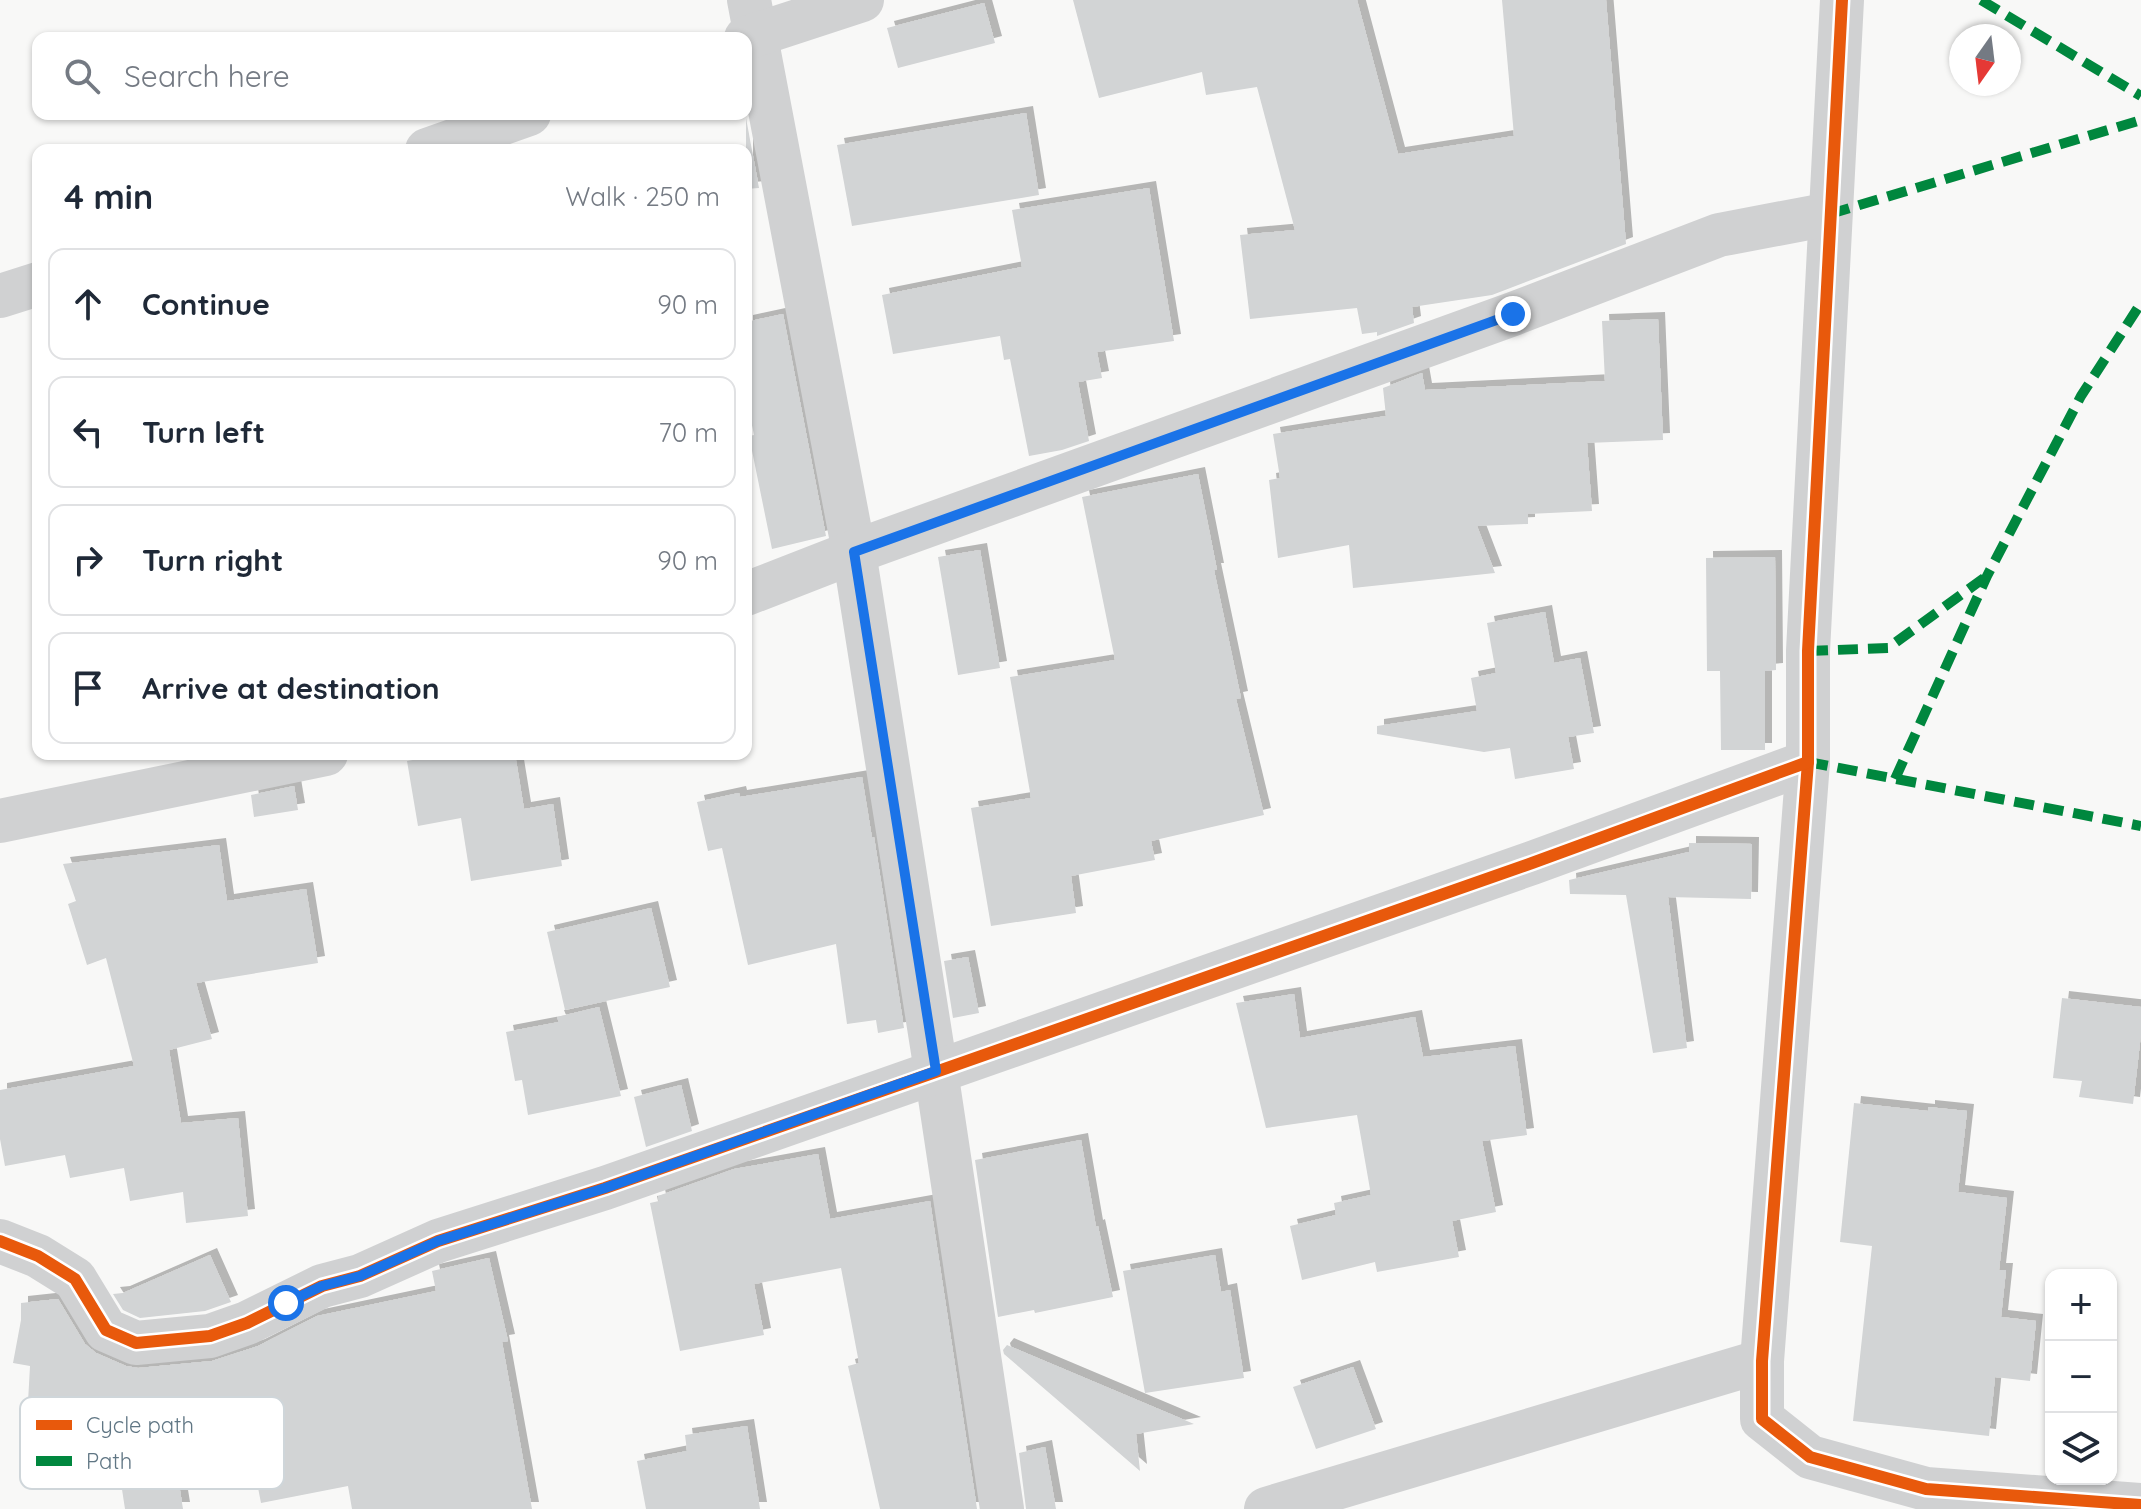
<!DOCTYPE html>
<meta charset="utf-8">
<style>
:root{--surface:#fff;--page:#f6f6f7;--text:#1f2937;--muted:#747a83;--line:#e0e1e3}
body{margin:0;font-family:Quicksand,sans-serif;background:var(--page);color:var(--text)}
.controls{position:absolute;right:24px;bottom:24px;display:grid;overflow:hidden;border-radius:16px;box-shadow:0 2px 6px #0004}
.controls button{width:72px;height:72px;display:grid;place-items:center;padding:0;border:0;border-bottom:2px solid var(--line);background:var(--surface);color:var(--text);font:40px sans-serif}
.compass{position:absolute;left:1949px;top:24px;width:72px;height:72px;border-radius:50%;background:var(--surface);box-shadow:0 2px 6px #0004;rotate:194deg}
.stop{position:absolute;width:24px;height:24px;margin:-18px;border:6px solid #1a73e8;border-radius:50%;background:#fff}
.stop.end{background:#1a73e8;border-color:#fff;box-shadow:0 2px 8px #0008}
.list{margin:0;padding:0;list-style:none}
h2{display:flex;justify-content:space-between;align-items:center;height:104px;margin:0;padding:0 32px;font-size:34px}
h2 small{font-size:26px;font-weight:400;color:var(--muted)}
.list li{display:grid;grid-template-columns:52px 1fr auto;gap:24px;align-items:center;box-sizing:border-box;height:112px;margin:0 16px 16px;padding:0 16px;border:2px solid var(--line);border-radius:16px}
.list b{display:block;font-size:30px;white-space:nowrap}
.list em{font-size:26px;font-style:normal;color:var(--muted)}
.icon{flex:none;width:44px;height:44px;fill:none;stroke:currentColor;stroke-width:2;stroke-linecap:round;stroke-linejoin:round}
.map{position:relative;flex:none;width:2141px;height:1509px;overflow:hidden}
.search{position:absolute;background:var(--surface);box-shadow:0 2px 6px #0004;left:32px;top:32px;width:720px;height:88px;display:flex;align-items:center;gap:20px;box-sizing:border-box;padding:0 28px;border-radius:16px;color:var(--muted);font-size:30px}
.panel{position:absolute;background:var(--surface);box-shadow:0 2px 6px #0004;left:32px;top:144px;width:720px;height:616px;border-radius:16px}
.map>svg:first-child{display:block}
</style>
<div class="map">
<svg width="2141" height="1509" viewBox="0 0 2141 1509">
<defs>
<filter id="shadow"><feDropShadow dx="7" dy="-7" stdDeviation="0" flood-color="#0004"/></filter>
</defs>
<rect width="100%" height="100%" fill="#f8f8f7"/>
<g fill="#d2d4d5" filter="url(#shadow)">
<polygon points="1073,0 1357,0 1398,154 1514,136 1502,0 1606,0 1626,244 1492,295 1412,307 1414,323 1377,336 1377,332 1362,334 1357,308 1250,319 1240,235 1295,230 1257,87 1206,95 1202,72 1099,98"/>
<polygon points="984,3 995,43 898,68 887,28"/>
<polygon points="1026,113 1039,195 852,226 837,145"/>
<polygon points="746,118 759,188 746,189"/>
<polygon points="1149,188 1174,341 1097,352 1102,378 1078,382 1089,441 1062,450 1029,456 1010,359 1004,360 1000,336 893,354 882,295 1022,267 1012,210"/>
<polygon points="783,314 826,536 772,549 749,436 754,435 746,396 746,322"/>
<polygon points="1658,319 1663,440 1587,443 1592,511 1528,514 1528,524 1477,526 1495,573 1353,588 1349,545 1278,558 1269,480 1280,478 1273,434 1386,416 1383,388 1422,373 1425,390 1605,381 1602,321"/>
<polygon points="1198,474 1217,570 1214,570 1241,698 1236,699 1264,815 1151,841 1155,860 1071,876 1076,913 991,926 971,808 1031,798 1010,677 1115,660 1082,497"/>
<polygon points="980,550 1000,668 958,675 938,557"/>
<polygon points="1775,557 1776,670 1765,671 1765,750 1721,750 1720,671 1707,671 1706,558"/>
<polygon points="1545,612 1554,663 1580,658 1594,733 1568,737 1574,769 1515,779 1510,748 1484,752 1377,734 1377,726 1477,711 1471,678 1496,673 1487,623"/>
<polygon points="446,754 515,754 524,809 553,804 562,866 471,881 461,818 418,826 407,761"/>
<polygon points="862,777 872,838 874,837 904,1028 878,1033 876,1020 847,1024 836,944 748,965 722,848 708,851 697,802 739,793 740,797"/>
<polygon points="294,786 298,810 254,817 251,795"/>
<polygon points="1689,843 1752,844 1751,899 1668,897 1687,1048 1653,1053 1626,895 1570,894 1569,880 1689,852"/>
<polygon points="219,845 227,901 306,889 318,963 196,983 212,1039 169,1050 181,1123 238,1118 248,1216 186,1223 183,1192 130,1201 124,1168 70,1178 65,1155 5,1166 0,1139 0,1090 134,1066 106,958 87,965 68,904 76,901 63,864"/>
<polygon points="651,908 670,987 565,1010 547,932"/>
<polygon points="968,957 979,1013 953,1018 944,961"/>
<polygon points="1294,994 1300,1038 1415,1017 1423,1057 1515,1046 1527,1135 1482,1141 1496,1212 1452,1221 1459,1257 1377,1272 1375,1262 1302,1280 1290,1226 1336,1215 1334,1203 1371,1195 1357,1115 1266,1128 1236,1003"/>
<polygon points="2062,998 2141,1007 2141,1034 2133,1104 2079,1097 2082,1081 2053,1078"/>
<polygon points="599,1007 621,1096 528,1115 522,1080 515,1081 506,1032 559,1022 557,1017"/>
<polygon points="681,1085 692,1131 646,1147 634,1097"/>
<polygon points="1854,1103 1928,1111 1928,1107 1967,1111 1958,1192 2007,1198 1999,1270 2006,1270 2001,1317 2036,1321 2030,1381 1995,1377 1989,1436 1853,1421 1872,1246 1840,1242"/>
<polygon points="1081,1140 1096,1227 1098,1226 1113,1297 1035,1313 1034,1310 998,1317 975,1160"/>
<polygon points="818,1154 830,1219 930,1201 977,1509 880,1509 848,1366 859,1363 841,1268 754,1284 764,1335 680,1351 650,1203 659,1201 658,1196 734,1169"/>
<polygon points="210,1255 231,1302 205,1311 140,1318 123,1310 113,1294 123,1293"/>
<polygon points="1215,1255 1221,1292 1230,1290 1244,1378 1145,1393 1123,1271"/>
<polygon points="489,1258 508,1341 502,1342 532,1509 352,1509 348,1486 261,1503 251,1452 176,1466 183,1509 125,1509 112,1424 27,1420 30,1366 13,1363 21,1320 21,1303 58,1299 85,1344 96,1353 126,1366 138,1368 212,1361 258,1346 317,1316 436,1291 432,1271"/>
<polygon points="1007,1345 1194,1424 1136,1434 1140,1471 1004,1354 1003,1350"/>
<polygon points="1353,1367 1376,1429 1316,1449 1293,1387"/>
<polygon points="747,1426 760,1509 646,1509 637,1461 687,1451 685,1435"/>
<polygon points="1045,1447 1056,1509 1026,1509 1019,1453"/>
</g>
<g fill="none" stroke-linecap="round" stroke-linejoin="round">
<g stroke="#d0d1d2" stroke-width="44">
<polyline points="749,0 854,552 936,1071 1002,1509"/>
<polyline points="1842,0 1808,651 1808,762 1762,1361 1762,1419 1810,1457 1926,1489 2141,1505"/>
<polyline points="746,38 862,0"/>
<polyline points="427,150 529,114"/>
<polyline points="0,296 38,284"/>
<polyline points="746,594 854,552 1513,314 1719,235 1830,214"/>
<polyline points="0,821 326,754"/>
<polyline points="0,1241 38,1256 75,1279 106,1330 136,1343 210,1336 247,1323 322,1286 360,1276 438,1241 605,1188 1532,863 1808,762"/>
<polyline points="1266,1509 1762,1361"/>
</g>
<g stroke="#00873e" stroke-width="10" stroke-dasharray="20 10" stroke-linecap="butt">
<polyline points="1981,0 2141,96"/>
<polyline points="1830,214 2141,120"/>
<polyline points="1808,651 1888,648 1984,578"/>
<polyline points="1808,762 2141,826"/>
<polyline points="1895,779 1987,576 2081,396 2141,303"/>
</g>
<defs>
<g id="cycleway">
<polyline points="1842,0 1808,651 1808,762 1762,1361 1762,1419 1810,1457 1926,1489 2141,1505"/>
<polyline points="0,1241 38,1256 75,1279 106,1330 136,1343 210,1336 247,1323 322,1286 360,1276 438,1241 605,1188 1532,863 1808,762"/>
</g>
</defs>
<use href="#cycleway" stroke="#fff" stroke-width="17"/>
<use href="#cycleway" stroke="#e8590c" stroke-width="12"/>
</g>
<g fill="none" stroke-linecap="round" stroke-linejoin="round">
<polyline stroke="#1a73e8" stroke-width="10" points="286,1303 322,1286 360,1276 438,1241 605,1188 936,1071 854,552 1513,314"/>
</g>
<rect x="20" y="1397" width="264" height="92" rx="12" fill="#fff" stroke="#cfd6da" stroke-width="2"/>
<rect x="36" y="1420" width="36" height="10" fill="#e8590c"/>
<rect x="36" y="1456" width="36" height="10" fill="#00873e"/>
<g font-size="22" fill="#607684">
<text x="86" y="1433">Cycle path</text>
<text x="86" y="1469">Path</text>
</g>
</svg>
<div class="controls">
<button>+</button>
<button>−</button>
<button><svg class="icon" aria-label="layers" viewBox="0 0 24 24"><path d="M12 4l9 5-9 5-9-5zM3 14l9 5 9-5"/></svg></button>
</div>
<svg class="compass" viewBox="-18 -18 36 36"><path d="M0-13l5 13h-10z" fill="#e53935"/><path d="M0 13l5-13h-10z" fill="#747a83"/></svg>
<div class="stop" style="left:286px;top:1303px"></div>
<div class="stop end" style="left:1513px;top:314px"></div>
<div class="search"><svg class="icon" aria-label="search" viewBox="0 0 24 24"><circle cx="10" cy="10" r="6"/><path d="M15 15l6 6"/></svg>Search here</div>
<section class="panel">
<h2>4 min<small>Walk · 250 m</small></h2>
<ul class="list">
<li><svg class="icon" aria-label="ahead" viewBox="0 0 24 24"><path d="M12 20V5M6 11l6-6 6 6"/></svg><div><b>Continue</b></div><em>90 m</em></li>
<li><svg class="icon" aria-label="left" viewBox="0 0 24 24"><path d="M17 20v-9H6M10 6l-5 5 5 5"/></svg><div><b>Turn left</b></div><em>70 m</em></li>
<li><svg class="icon" aria-label="right" viewBox="0 0 24 24"><path d="M7 20v-9h11M14 6l5 5-5 5"/></svg><div><b>Turn right</b></div><em>90 m</em></li>
<li><svg class="icon" aria-label="arrive" viewBox="0 0 24 24"><path d="M6 21V4h12l-3 4 3 4H6"/></svg><div><b>Arrive at destination</b></div></li>
</ul>
</section>
</div>
